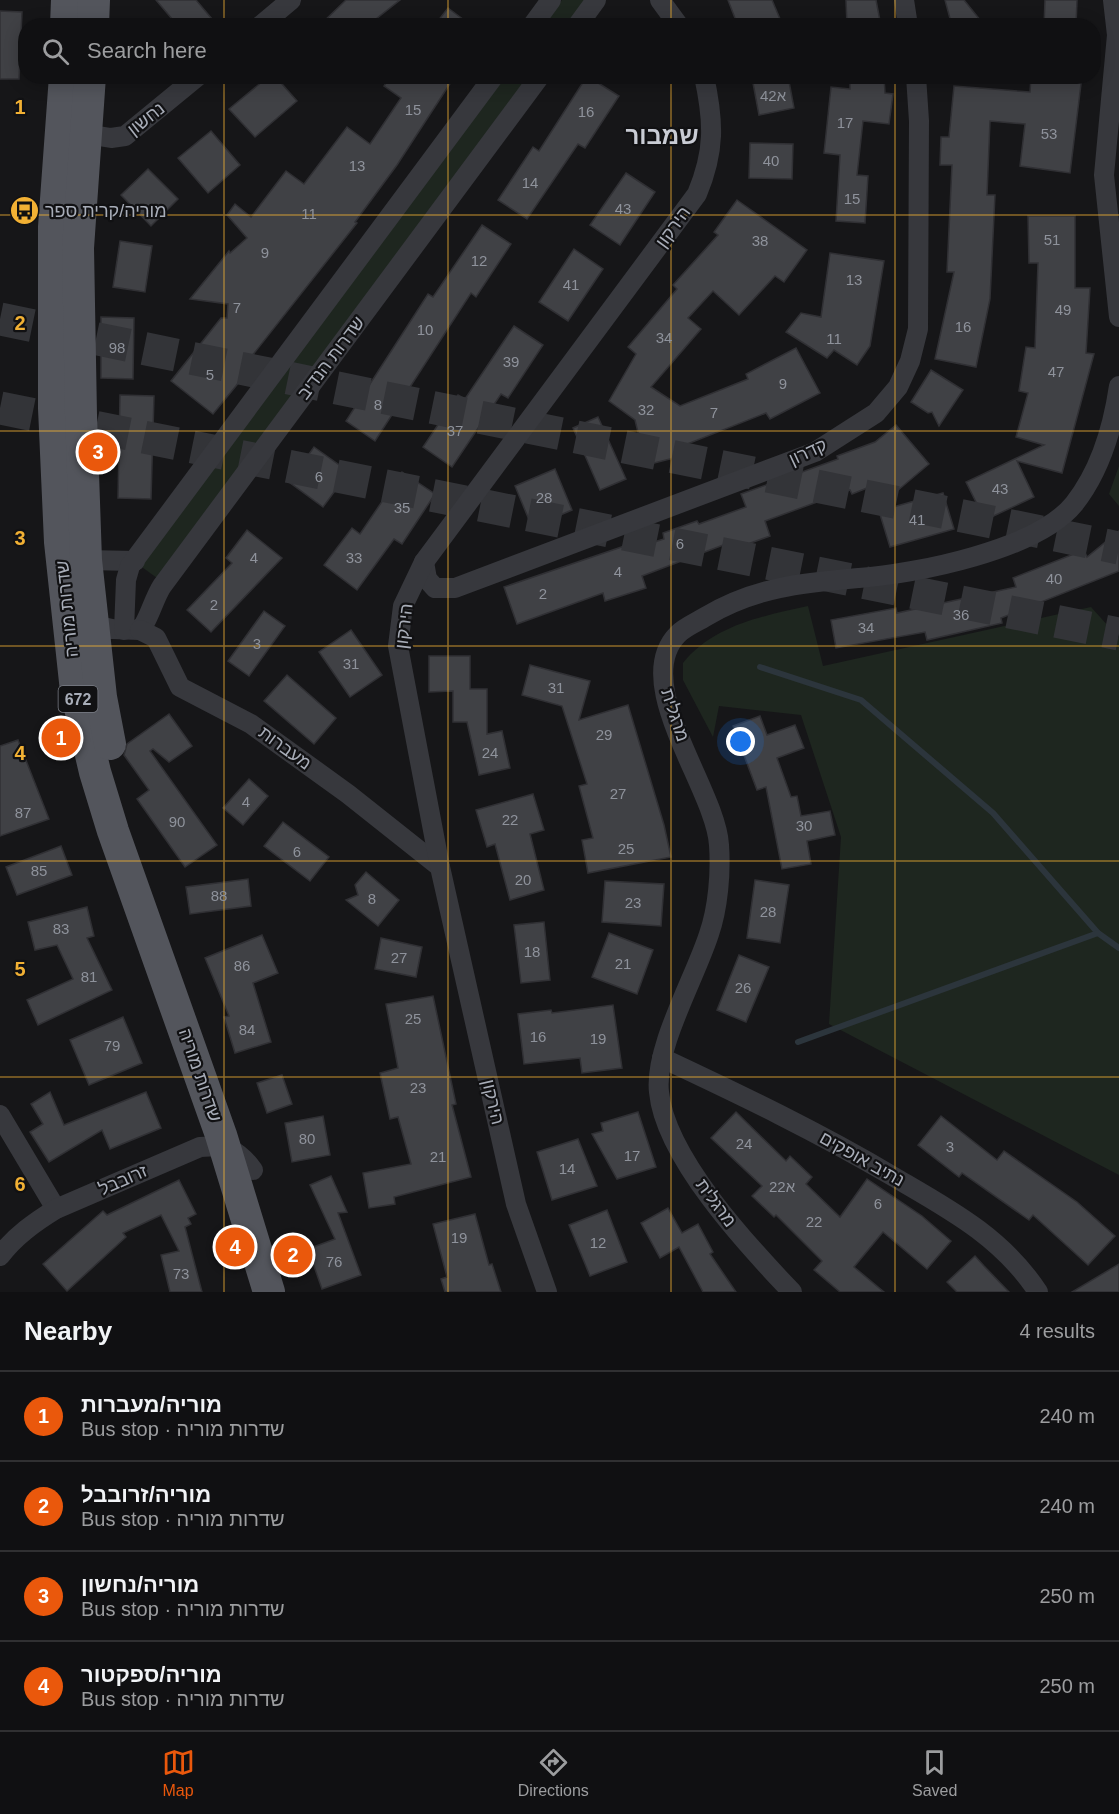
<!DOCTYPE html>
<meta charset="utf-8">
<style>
:root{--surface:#101012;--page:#19191b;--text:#f1f3f6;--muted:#9c9d9f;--line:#303032;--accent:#ea580c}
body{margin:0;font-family:Helvetica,Heebo,sans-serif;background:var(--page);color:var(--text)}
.you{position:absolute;left:741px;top:742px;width:21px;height:21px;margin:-15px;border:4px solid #fff;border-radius:50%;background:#1a73e8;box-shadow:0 0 0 9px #1a73e833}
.badge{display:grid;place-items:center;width:39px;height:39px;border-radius:50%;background:var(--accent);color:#fff;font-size:20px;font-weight:700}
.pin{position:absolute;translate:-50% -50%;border:3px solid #fff;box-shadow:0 2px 6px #0006}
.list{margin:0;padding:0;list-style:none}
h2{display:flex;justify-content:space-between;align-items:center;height:78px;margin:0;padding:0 24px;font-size:26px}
h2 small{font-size:20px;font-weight:400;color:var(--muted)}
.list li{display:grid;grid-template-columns:39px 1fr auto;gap:18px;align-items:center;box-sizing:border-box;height:90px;padding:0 24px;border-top:2px solid var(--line)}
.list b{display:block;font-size:22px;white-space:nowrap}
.list p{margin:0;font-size:20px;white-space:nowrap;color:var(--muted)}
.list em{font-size:20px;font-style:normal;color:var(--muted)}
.icon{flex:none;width:33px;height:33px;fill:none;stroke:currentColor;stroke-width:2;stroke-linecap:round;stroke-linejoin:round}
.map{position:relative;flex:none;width:1119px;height:1292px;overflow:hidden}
.search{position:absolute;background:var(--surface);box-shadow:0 3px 15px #0003;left:18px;right:18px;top:18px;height:66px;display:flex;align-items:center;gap:15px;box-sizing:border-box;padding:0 21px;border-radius:24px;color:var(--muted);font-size:22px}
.sheet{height:438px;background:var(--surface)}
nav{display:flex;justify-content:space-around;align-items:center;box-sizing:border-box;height:84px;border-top:2px solid var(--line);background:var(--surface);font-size:16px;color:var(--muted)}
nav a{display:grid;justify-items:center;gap:3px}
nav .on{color:var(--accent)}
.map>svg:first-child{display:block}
</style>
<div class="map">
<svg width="1119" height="1292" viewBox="0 0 1119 1292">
<rect width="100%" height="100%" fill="#161618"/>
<g fill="#1e261f">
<polygon points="562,0 589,0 570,25 543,26"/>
<polygon points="504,77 532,77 157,578 139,565"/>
<polygon points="1119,466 1119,506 1109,494"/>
<path d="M808 606 823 666 1091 607 1119 638V1175L829 1024 841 837 801 715 719 706 713 737 683 680V663C714 625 763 616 808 606Z"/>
</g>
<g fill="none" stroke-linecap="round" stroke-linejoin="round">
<g stroke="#2c353c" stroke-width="6">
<polyline points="760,667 861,700 993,813 1098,933 1119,948"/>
<polyline points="798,1042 1098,933"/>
</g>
</g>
<g fill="#404145" stroke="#303034" stroke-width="1.5">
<polygon points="156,0 196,0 218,26 178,26"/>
<polygon points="346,0 400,0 367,26 319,26"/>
<polygon points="728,0 772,0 783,26 738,26"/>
<polygon points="846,0 876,0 881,26 847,26"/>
<polygon points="945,0 964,0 985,26 952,26"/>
<polygon points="1045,0 1077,0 1076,26 1044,26"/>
<polygon points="448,8 472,26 434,26"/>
<polygon points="0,11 22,12 19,79 0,79"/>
<polygon points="269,76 275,76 297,101 255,137 229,109"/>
<polygon points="390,76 455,76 397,165 355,222 357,223 244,366 249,370 213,414 171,381 221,318 227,318 228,304 190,299 229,251 230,253 247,238 227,215 235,204 251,217 286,171 304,184 347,127 370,144 401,98 384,86"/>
<polygon points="587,76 619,96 585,148 578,144 527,219 498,200 533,147 539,151"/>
<polygon points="788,76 794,108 759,115 753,83"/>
<polygon points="850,76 884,76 885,93 893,94 889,124 863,121 857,175 868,176 865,223 836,221 840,155 824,153 831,87 850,89"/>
<polygon points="1031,76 1082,76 1070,173 1020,166 1025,124 990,121 987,195 995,195 990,299 976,367 935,359 954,272 947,272 952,165 940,165 941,137 949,137 954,86 1030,92"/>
<polygon points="211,131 240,165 208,193 178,158"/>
<polygon points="750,143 793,144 792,179 749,178"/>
<polygon points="148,169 178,199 151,226 121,195"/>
<polygon points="626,173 655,192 620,245 590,225"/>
<polygon points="737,200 807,250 784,282 775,276 739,315 713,291 688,318 701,329 651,387 680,406 748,379 746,374 796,348 820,393 770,419 766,413 677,448 678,457 646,465 635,420 609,401 636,354 628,347 677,289 673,285 718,235 714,232"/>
<polygon points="1028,216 1075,216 1075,288 1090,288 1086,353 1094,354 1062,473 1017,461 1034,497 985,520 966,482 1044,445 1016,437 1028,393 1019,391 1026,347 1035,348 1038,263 1029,263"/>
<polygon points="482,225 511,244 476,297 471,293 375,441 346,421 428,294 433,297"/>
<polygon points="120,241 152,246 145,292 113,287"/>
<polygon points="574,249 603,269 568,321 539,302"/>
<polygon points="830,253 884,261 870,346 857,365 834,350 827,358 786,332 801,313 821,317"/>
<polygon points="101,317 134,318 133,379 101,378"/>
<polygon points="514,326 543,345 508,398 501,394 452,467 423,447 458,395 465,399"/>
<polygon points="931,370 963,390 939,426 932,412 928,413 911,402"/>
<polygon points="120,395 154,396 151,499 118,498"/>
<polygon points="598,417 626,479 600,490 573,428"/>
<polygon points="896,425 929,464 878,507 872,486 852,494 850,490 765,521 770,536 734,549 731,542 642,576 646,588 605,601 603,593 517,624 504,587 651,537 654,542 664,539 663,533 697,521 699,524 746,507 741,494 838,459 837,456 875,442"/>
<polygon points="314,447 349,472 323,507 289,482"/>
<polygon points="555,469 572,510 532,527 515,486"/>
<polygon points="402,472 435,494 402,544 394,539 357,590 324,565 352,528 360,534"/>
<polygon points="943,493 954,529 890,547 879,511"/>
<polygon points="247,530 282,558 211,632 187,610 232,563 226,558"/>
<polygon points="1119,531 1119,571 1001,618 1002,623 927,640 925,632 836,648 831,620 896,608 897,613 1016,587 1013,578 1084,550 1087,557"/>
<polygon points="264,611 285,626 249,676 228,661"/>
<polygon points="351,630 382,675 350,697 319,652"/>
<polygon points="429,656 470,656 470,689 487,689 487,734 502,731 510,768 479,775 467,722 453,722 453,691 429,692"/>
<polygon points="530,665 590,681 579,720 628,705 664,825 671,857 588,873 582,840 593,838 579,786 587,784 562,706 522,695"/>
<polygon points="287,675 336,718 314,744 264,701"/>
<polygon points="169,714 192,746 169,762 153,749 150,751 217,845 185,867 137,799 149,790 124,755 127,744"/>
<polygon points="760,716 767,735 795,725 804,748 777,758 791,797 797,796 801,816 830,811 835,835 807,841 811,864 782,869 766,787 757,790 733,726"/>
<polygon points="18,740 49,819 0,836 0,746"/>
<polygon points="249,779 268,796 243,825 223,808"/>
<polygon points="533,794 544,830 530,834 544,890 510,900 495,844 487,847 476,810"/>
<polygon points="283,822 329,857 310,881 264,846"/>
<polygon points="61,846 72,875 17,895 6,867"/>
<polygon points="366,872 399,900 378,926 346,900 358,895 355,885"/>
<polygon points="248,879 251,906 190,914 186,887"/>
<polygon points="755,880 789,885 780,943 747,938"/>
<polygon points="605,881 664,884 661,926 602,922"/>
<polygon points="87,907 94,936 87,938 112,990 38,1025 27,1000 73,979 57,945 35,950 28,922"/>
<polygon points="544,922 550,980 521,983 514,925"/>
<polygon points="609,933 653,950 637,994 592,977"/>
<polygon points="262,935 278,973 253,983 271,1042 235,1053 224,1017 229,1016 205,958"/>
<polygon points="381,938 422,947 416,977 375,969"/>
<polygon points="739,955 769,967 746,1022 717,1010"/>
<polygon points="433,996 456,1104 452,1105 471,1177 394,1197 395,1204 369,1208 363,1173 411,1164 398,1117 390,1119 380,1073 398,1068 386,1004"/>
<polygon points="613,1005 622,1068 582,1073 580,1058 524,1064 518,1014 551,1010 552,1013"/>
<polygon points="123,1017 142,1063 89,1085 70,1040"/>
<polygon points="282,1075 292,1104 267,1113 257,1083"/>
<polygon points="50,1092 64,1125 146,1092 161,1128 110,1149 102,1130 49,1162 30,1132 43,1124 31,1104"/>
<polygon points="638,1112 656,1167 617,1179 592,1134 603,1131 601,1123"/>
<polygon points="736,1112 786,1161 790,1156 812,1177 806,1184 840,1217 867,1179 922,1216 951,1241 927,1269 883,1232 854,1267 884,1292 840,1292 814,1270 822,1261 776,1215 774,1217 752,1196 762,1186 711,1138"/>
<polygon points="323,1116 330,1155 292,1162 285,1123"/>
<polygon points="941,1116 997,1160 1004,1151 1077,1202 1115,1236 1088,1265 1033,1215 1029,1220 962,1173 959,1177 918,1145"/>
<polygon points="578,1139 597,1186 552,1200 537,1152"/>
<polygon points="331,1176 347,1212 338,1213 361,1275 322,1289 308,1249 335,1239 310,1185"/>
<polygon points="179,1180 196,1214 188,1218 191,1224 185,1227 202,1292 170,1292 161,1255 179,1251 161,1215 123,1233 126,1237 67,1291 43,1264 103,1211 107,1215"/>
<polygon points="668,1208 682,1233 698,1224 713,1252 710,1254 736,1292 703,1292 679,1247 660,1258 641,1223"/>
<polygon points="607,1210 627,1262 590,1276 569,1225"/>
<polygon points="475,1214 489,1265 492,1264 501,1292 445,1292 441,1279 447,1277 433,1224"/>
<polygon points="975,1256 984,1266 1009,1292 957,1292 947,1282"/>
<polygon points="1119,1264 1119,1292 1072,1292"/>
</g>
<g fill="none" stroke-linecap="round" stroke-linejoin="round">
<g stroke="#333438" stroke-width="33" stroke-dasharray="33 16" stroke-linecap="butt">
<polyline points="0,319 1119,548"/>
<polyline points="0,408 1119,634"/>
</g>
<g stroke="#37383d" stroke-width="20">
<polyline points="660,0 679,26"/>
<polyline points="904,0 908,26"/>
<polyline points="1113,0 1117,35 1104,175 1119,317"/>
<polyline points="260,26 291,0"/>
<polyline points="532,26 551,0"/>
<polyline points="577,26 596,0"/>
<polyline points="86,134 111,138 125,136 198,76"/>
<polyline points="86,560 135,561"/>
<polyline points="424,562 427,579 435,588 455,588 815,452 876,413 898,387 910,361 918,329 919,121 916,76"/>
<path d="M85 623 112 629 140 630C148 622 154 598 162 586L540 76"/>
<polyline points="124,630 126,580 130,566 494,76"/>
<polyline points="140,630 156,638 180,687 251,724 348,794 440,867"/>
<path d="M662 1058C741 1095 818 1132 894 1177 949 1209 1002 1237 1038 1292"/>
<polyline points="0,1115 56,1209"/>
<path d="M0 1256C15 1236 35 1222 56 1209L200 1147C226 1145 238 1149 253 1170"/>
<path d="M547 1292 516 1204 440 867 398 646 403 606 424 562 697 194C715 151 714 122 704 76"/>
<path d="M792 1292C748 1246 665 1157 659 1092 654 1048 695 978 709 934 718 908 721 873 719 845 716 789 629 683 678 634 685 627 697 622 705 617 755 587 802 583 859 578 915 574 1037 550 1074 504 1100 471 1113 427 1119 386"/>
</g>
<g stroke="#53555c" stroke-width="32">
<polyline points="66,26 67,0"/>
<polyline points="93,26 94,0"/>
<polyline points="65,76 54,227 54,408 60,542 76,691 95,772 113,831 221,1135 269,1292"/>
<polyline points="90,76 78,248 81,415 86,560 101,697 110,744"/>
</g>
</g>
<path fill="none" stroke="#f2b134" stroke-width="1.5" stroke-opacity="0.55" d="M224 0V26M448 0V26M671 0V26M895 0V26M224 76V1292M448 76V1292M671 76V1292M895 76V1292M0 215H1119M0 431H1119M0 646H1119M0 861H1119M0 1077H1119"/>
<defs>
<symbol id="bus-disc" viewBox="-11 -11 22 22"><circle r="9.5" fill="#f2b134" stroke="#111113"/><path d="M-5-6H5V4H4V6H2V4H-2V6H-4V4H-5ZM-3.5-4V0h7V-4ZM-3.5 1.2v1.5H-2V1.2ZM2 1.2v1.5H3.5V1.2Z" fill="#111"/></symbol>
</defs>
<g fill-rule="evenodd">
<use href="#bus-disc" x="8" y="194" width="33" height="33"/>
</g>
<g text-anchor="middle" stroke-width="4.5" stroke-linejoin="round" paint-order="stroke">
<g font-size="15" fill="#8e929b">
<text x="773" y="101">42א</text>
<text x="413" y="115">15</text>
<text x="586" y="117">16</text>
<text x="845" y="128">17</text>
<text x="1049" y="139">53</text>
<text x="771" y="166">40</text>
<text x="357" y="171">13</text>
<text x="530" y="188">14</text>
<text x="852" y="204">15</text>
<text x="623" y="214">43</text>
<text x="309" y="219">11</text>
<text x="1052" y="245">51</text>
<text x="760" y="246">38</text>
<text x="265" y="258">9</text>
<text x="479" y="266">12</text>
<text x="854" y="285">13</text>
<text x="571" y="290">41</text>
<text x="237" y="313">7</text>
<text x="1063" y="315">49</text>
<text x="963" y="332">16</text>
<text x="425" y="335">10</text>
<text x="664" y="343">34</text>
<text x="834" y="344">11</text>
<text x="117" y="353">98</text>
<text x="511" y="367">39</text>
<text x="1056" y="377">47</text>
<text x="210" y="380">5</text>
<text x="783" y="389">9</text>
<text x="378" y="410">8</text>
<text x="646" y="415">32</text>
<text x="714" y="418">7</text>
<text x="455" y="436">37</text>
<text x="319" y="482">6</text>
<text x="1000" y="494">43</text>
<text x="544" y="503">28</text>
<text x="402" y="513">35</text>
<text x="917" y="525">41</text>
<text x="680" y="549">6</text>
<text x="254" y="563">4</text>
<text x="354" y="563">33</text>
<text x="618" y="577">4</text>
<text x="1054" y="584">40</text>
<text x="543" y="599">2</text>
<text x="214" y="610">2</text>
<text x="961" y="620">36</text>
<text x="866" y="633">34</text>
<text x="257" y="649">3</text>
<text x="351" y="669">31</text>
<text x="556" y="693">31</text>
<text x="604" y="740">29</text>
<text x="490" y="758">24</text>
<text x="618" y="799">27</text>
<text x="246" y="807">4</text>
<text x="23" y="818">87</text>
<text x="510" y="825">22</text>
<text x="177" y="827">90</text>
<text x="804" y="831">30</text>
<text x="626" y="854">25</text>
<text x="297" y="857">6</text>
<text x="39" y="876">85</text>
<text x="523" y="885">20</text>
<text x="219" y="901">88</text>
<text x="372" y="904">8</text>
<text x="633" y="908">23</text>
<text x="768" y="917">28</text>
<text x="61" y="934">83</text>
<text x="532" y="957">18</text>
<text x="399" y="963">27</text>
<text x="623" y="969">21</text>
<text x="242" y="971">86</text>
<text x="89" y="982">81</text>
<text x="743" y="993">26</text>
<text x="413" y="1024">25</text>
<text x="247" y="1035">84</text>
<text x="538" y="1042">16</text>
<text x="598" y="1044">19</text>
<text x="112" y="1051">79</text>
<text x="418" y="1093">23</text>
<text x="307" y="1144">80</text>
<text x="744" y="1149">24</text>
<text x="950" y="1152">3</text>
<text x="632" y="1161">17</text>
<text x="438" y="1162">21</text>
<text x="567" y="1174">14</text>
<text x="782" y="1192">22א</text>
<text x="878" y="1209">6</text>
<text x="814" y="1227">22</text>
<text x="459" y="1243">19</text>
<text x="598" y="1248">12</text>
<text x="334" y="1267">76</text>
<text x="181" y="1279">73</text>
</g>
<rect fill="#111113" stroke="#7b7e86" stroke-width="1.5" x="58.5" y="686" width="39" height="26" rx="4.5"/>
<g font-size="16" font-weight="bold" fill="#a8adb8">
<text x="78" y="705">672</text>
</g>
<g font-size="18" fill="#a8adb8" stroke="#111113">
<text transform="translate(146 119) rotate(-38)" y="6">נחשון</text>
<text transform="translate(673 227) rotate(-54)" y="6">הירקון</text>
<text transform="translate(331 358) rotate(-53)" y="6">שדרות הנדיב</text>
<text transform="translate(808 452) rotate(-25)" y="6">קדרון</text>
<text transform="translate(67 609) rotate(-96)" y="6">שדרות מוריה</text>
<text transform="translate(404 626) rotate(-83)" y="6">הירקון</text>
<text transform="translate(675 715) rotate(72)" y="6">מרגלית</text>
<text transform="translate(285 748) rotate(36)" y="6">מעברות</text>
<text transform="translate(200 1075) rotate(71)" y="6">שדרות מוריה</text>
<text transform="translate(493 1102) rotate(77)" y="6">הירקון</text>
<text transform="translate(862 1159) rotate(29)" y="6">נתיב אופקים</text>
<text transform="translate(123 1180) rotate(-24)" y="6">זרובבל</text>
<text transform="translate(716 1203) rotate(54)" y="6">מרגלית</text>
</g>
<g font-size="18" fill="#a8adb8" stroke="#111113" text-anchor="start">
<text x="45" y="217">מוריה/קרית ספר</text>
</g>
<g font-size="24" font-weight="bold" fill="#c9ccd4" stroke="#111113">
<text x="662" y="144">שמבור</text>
</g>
</g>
<g font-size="20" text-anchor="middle" font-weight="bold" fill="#f2b134" stroke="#111113" stroke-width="4.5" stroke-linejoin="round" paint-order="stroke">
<text x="20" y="114">1</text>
<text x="20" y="330">2</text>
<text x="20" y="545">3</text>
<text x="20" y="760">4</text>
<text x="20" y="976">5</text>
<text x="20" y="1191">6</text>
</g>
</svg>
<div class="you"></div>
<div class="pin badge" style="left:61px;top:738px">1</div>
<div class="pin badge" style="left:293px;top:1255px">2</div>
<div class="pin badge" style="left:98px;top:452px">3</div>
<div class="pin badge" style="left:235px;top:1247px">4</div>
<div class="search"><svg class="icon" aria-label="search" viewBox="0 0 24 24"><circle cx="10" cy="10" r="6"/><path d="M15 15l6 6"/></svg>Search here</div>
</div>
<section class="sheet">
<h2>Nearby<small>4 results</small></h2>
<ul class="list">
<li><span class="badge">1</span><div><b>מוריה/מעברות</b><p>Bus stop · שדרות מוריה</p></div><em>240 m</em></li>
<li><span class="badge">2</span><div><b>מוריה/זרובבל</b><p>Bus stop · שדרות מוריה</p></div><em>240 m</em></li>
<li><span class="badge">3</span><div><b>מוריה/נחשון</b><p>Bus stop · שדרות מוריה</p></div><em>250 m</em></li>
<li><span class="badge">4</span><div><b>מוריה/ספקטור</b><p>Bus stop · שדרות מוריה</p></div><em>250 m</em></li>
</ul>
</section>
<nav>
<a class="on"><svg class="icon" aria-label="map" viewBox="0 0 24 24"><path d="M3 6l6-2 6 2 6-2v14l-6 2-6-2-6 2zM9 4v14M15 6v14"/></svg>Map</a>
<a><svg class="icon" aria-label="directions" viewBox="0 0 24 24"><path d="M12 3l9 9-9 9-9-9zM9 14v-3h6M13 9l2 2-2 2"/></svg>Directions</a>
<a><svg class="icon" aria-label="saved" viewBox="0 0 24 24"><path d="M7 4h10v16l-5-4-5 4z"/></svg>Saved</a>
</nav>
